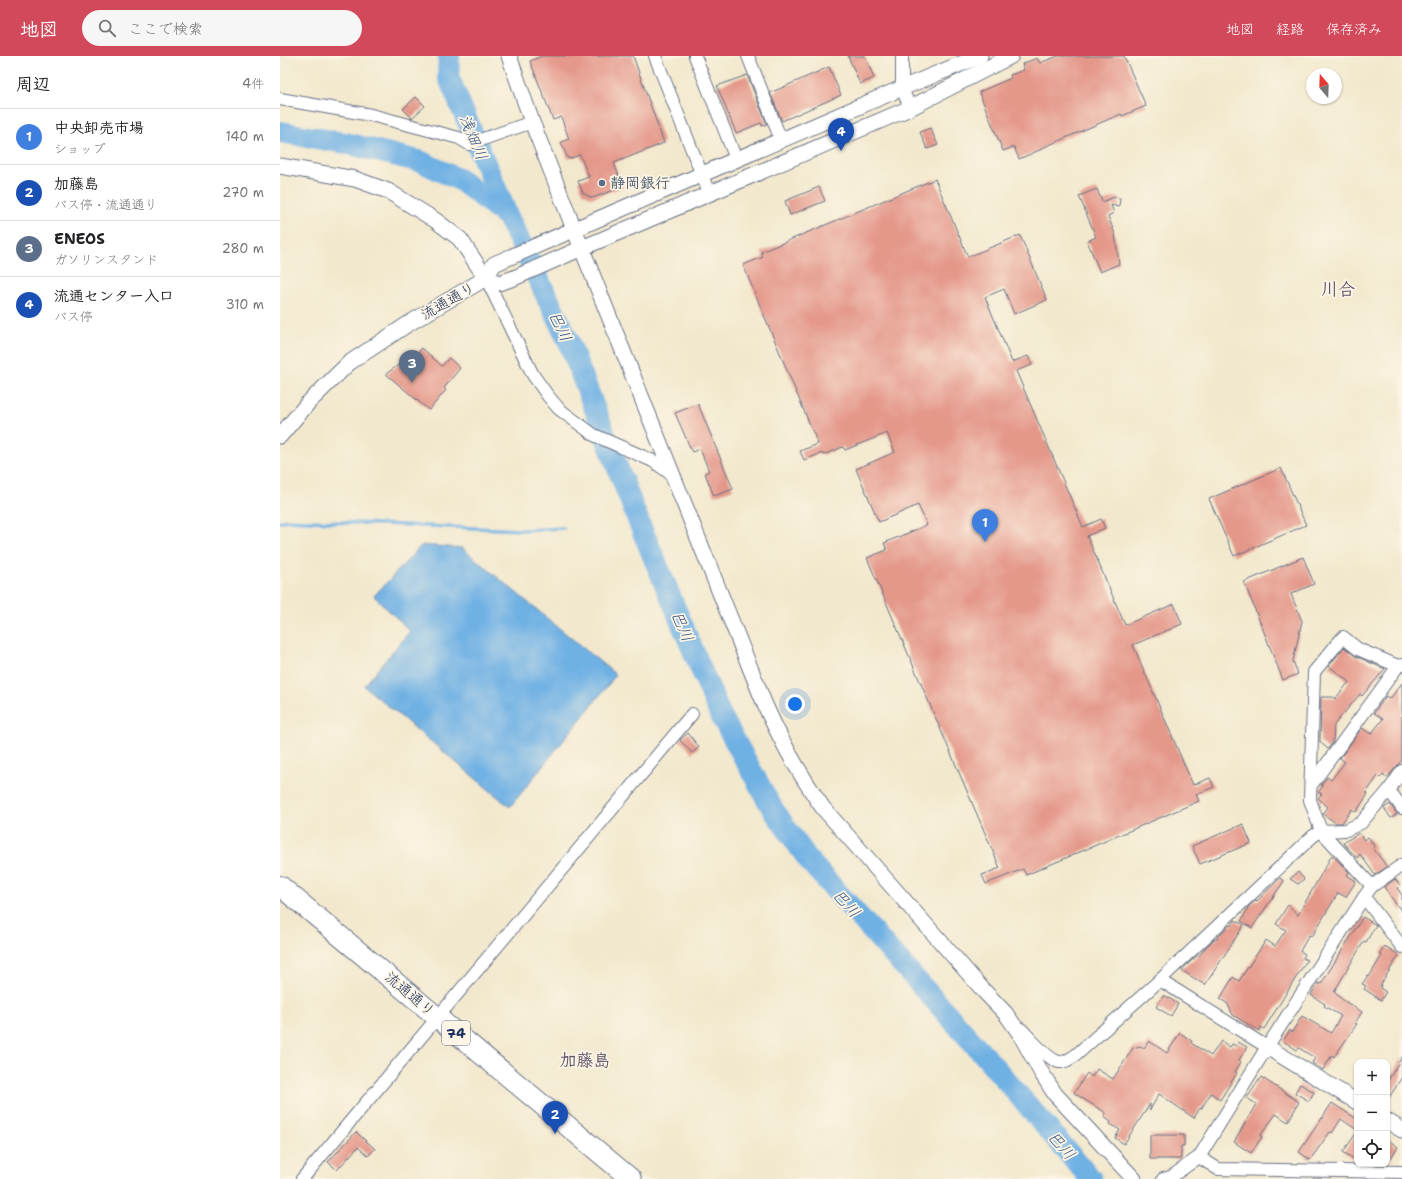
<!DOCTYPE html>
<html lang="ja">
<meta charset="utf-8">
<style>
:root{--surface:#fff;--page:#f6f6f6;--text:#202124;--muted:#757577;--line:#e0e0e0;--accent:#d1495b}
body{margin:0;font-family:"Shantell Sans","Klee One",sans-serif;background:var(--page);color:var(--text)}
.controls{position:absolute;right:12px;bottom:12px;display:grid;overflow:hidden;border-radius:8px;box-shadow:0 1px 3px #0004}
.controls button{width:36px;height:36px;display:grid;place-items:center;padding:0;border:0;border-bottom:1px solid var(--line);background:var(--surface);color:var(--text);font:20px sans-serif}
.compass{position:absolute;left:1026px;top:12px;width:36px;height:36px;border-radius:50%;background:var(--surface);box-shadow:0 1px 3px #0004;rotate:341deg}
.you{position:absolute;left:515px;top:648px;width:14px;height:14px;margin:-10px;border:3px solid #fff;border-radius:50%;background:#1a73e8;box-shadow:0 0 0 6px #1a73e833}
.badge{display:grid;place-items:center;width:26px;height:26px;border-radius:50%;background:var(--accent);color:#fff;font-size:13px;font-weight:700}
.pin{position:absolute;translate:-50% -33px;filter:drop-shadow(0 1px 2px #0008)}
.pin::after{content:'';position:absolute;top:21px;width:14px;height:12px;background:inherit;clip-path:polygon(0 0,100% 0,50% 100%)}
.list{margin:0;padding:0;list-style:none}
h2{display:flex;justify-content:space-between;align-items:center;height:52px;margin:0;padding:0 16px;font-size:17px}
h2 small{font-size:13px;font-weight:400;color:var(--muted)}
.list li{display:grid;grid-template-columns:26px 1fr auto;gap:12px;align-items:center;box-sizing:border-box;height:56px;padding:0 16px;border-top:1px solid var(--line)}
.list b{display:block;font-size:15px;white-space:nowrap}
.list p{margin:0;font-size:13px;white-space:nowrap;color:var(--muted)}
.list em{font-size:13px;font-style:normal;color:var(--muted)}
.icon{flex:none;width:22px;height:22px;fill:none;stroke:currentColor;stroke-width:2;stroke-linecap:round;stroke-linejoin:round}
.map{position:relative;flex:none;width:1122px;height:1123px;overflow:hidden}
header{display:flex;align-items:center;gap:24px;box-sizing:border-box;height:56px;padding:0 20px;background:var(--accent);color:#fff}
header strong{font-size:19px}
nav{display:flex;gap:22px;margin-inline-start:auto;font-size:14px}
.search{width:280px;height:36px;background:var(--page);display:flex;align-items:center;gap:10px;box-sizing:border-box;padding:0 14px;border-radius:22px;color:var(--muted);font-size:15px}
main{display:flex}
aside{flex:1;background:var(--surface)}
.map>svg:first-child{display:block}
</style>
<header>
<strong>地図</strong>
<div class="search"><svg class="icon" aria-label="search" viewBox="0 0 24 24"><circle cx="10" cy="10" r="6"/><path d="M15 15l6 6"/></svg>ここで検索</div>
<nav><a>地図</a><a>経路</a><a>保存済み</a></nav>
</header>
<main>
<aside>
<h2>周辺<small>4件</small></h2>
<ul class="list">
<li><span class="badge" style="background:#3f7fe0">1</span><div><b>中央卸売市場</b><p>ショップ</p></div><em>140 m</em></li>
<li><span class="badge" style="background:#1a4fb4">2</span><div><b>加藤島</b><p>バス停 · 流通通り</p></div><em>270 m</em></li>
<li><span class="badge" style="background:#5c6f8a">3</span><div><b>ENEOS</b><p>ガソリンスタンド</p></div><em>280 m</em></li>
<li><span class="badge" style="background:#1a4fb4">4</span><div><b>流通センター入口</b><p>バス停</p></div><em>310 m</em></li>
</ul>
</aside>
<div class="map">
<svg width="1122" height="1123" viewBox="0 0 1122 1123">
<rect width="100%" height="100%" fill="#fcf5e5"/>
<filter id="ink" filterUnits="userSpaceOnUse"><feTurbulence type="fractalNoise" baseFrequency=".025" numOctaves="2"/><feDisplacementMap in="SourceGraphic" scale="8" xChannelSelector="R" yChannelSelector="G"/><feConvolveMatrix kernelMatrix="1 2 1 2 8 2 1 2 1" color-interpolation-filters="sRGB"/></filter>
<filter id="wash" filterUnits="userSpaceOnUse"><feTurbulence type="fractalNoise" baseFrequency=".012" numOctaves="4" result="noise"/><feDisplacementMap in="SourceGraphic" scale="16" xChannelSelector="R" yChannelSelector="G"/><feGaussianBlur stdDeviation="0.9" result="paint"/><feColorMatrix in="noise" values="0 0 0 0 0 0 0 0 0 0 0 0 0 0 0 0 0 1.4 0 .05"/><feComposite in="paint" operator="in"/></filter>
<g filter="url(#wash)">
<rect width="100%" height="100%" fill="#f2e8cd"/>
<polygon fill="#70b1e4" stroke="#4670a1" points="142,489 182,492 336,619 230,751 84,630 130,575 94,540"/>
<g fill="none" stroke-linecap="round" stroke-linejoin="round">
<polyline stroke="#70b1e4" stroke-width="3.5" points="0,466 6,464 243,474 284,472"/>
<g stroke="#70b1e4" stroke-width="22">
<polyline points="169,0 168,20 228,161 288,284 360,469 440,658 492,752 530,806 704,999 811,1123"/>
<polyline points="0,76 65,87 142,106 180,124 227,160"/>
</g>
</g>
<g id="blocks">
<g fill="#e4988a">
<polygon points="262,0 353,0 384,87 334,107 343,131 312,142 303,137 298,125 309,121 300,99 288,103 281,86 289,83 281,61 273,64 250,5"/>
<polygon points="568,0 585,0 594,22 580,28"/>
<polygon points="778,0 844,0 866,50 842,60 841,58 762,92 762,93 739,103 734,91 723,95 699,36 731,22 730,19 744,14 742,8 757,2 760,7"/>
<polygon points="549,11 561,39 502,65 490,37"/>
<polygon points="467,19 487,68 482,70 481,67 456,77 437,30"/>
<polygon points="136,41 145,50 132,62 123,53"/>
<polygon points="650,72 658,89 647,93 640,76"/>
<polygon points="655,123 688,201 740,179 767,244 734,258 724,233 705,241 732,306 748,300 752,309 736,315 803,471 821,463 825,472 807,480 845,569 894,548 902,568 853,589 913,729 930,722 934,731 916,738 919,745 746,819 743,813 706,828 702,819 720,812 587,502 607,494 604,487 647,469 638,449 599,466 576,413 615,396 607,377 565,394 563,391 543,399 542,397 524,404 520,395 538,388 463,209 483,201 481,196"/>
<polygon points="539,131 545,145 510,159 505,145"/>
<polygon points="817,133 822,146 834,141 840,142 839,151 831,149 834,157 828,160 835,178 839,208 820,216 807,185 816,181 799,140"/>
<polygon points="142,292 162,310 169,302 180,312 164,332 166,334 149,354 106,318 121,307 125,311"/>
<polygon points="418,348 453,433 434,440 425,417 429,415 420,393 412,396 395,357"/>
<polygon points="1001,412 1026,469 954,500 929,443"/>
<polygon points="1023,501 1034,528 1011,538 1022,565 1013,605 1018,618 1003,624 964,526"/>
<polygon points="1064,591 1075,600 1105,613 1082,640 1080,638 1070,650 1054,669 1053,686 1048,693 1040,686 1041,641 1053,641 1055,643 1069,626 1049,610"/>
<polygon points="1122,627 1122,704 1107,722 1103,718 1100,722 1098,720 1086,737 1088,738 1076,756 1072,753 1062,767 1056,767 1043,758 1048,751 1038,742 1042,738 1038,736 1043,730 1041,729 1047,721 1051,724 1065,706 1060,702 1082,672 1091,678 1103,663 1094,657 1106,640 1110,643"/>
<polygon points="408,677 419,691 412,697 400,684"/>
<polygon points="1110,748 1117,758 1111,762 1104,752"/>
<polygon points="963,768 971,787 920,808 912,790"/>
<polygon points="1079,777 1084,784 1088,781 1095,791 1093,792 1107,811 1095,819 1080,798 1077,802 1063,787"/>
<polygon points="1052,799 1069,816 1067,819 1076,825 1066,841 1058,837 1032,880 1029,879 1020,895 1025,898 1023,902 1027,904 984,973 981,971 979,975 953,959 947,947 940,943 953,921 959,925 986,884 995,890 1006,874 996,868 1008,849 1018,859"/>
<polygon points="1018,816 1024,823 1018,828 1010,823"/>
<polygon points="1000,822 1004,825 972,872 961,865 969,850 976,844 977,845"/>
<polygon points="1115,823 1120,829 1117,832 1122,839 1122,856 1104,831"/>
<polygon points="1083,861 1096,869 1086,886 1084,885 1054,936 1063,944 1082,956 1075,967 1077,968 1054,1001 1052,999 1043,1014 1032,1007 1035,1002 1019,992 1017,994 1003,985 1010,974 1012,976 1022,960 1051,977 1061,960 1044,950 1045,948 1031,939 1038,927 1041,928"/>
<polygon points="955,864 964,869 925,929 901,914 918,899 919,900 925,892 934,883 936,884 939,879 950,869 951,870"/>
<polygon points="1105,890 1119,899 1101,928 1100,932 1106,936 1101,944 1084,933 1086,930 1082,928 1088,920 1089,921 1102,899 1100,898"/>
<polygon points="884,939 898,948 891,960 876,951"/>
<polygon points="900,977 912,985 911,987 931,1000 941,985 950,991 952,988 956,990 958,986 967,991 959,1004 961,1006 955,1016 957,1017 940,1044 931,1037 921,1053 920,1052 914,1062 879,1038 870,1054 870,1048 844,1088 835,1082 840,1074 830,1068 831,1066 824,1061 826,1057 794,1037 807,1017 812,1021 817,1013 833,1023 853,992 860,990 864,992 869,985 887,997"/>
<polygon points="1122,1001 1122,1021 1107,1045 1107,1026"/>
<polygon points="981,1021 1019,1046 1008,1066 996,1058 980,1080 982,1081 971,1097 954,1086 976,1048 967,1042"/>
<polygon points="1020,1028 1034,1036 1029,1045 1015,1037"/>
<polygon points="1052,1047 1077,1063 1077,1074 1061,1063 1052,1077 1050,1076 1030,1104 1019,1096"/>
<polygon points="76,1076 95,1093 88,1100 78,1091 57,1114 48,1106"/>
<polygon points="1077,1076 1077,1105 1063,1096"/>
<polygon points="870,1079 904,1079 904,1090 901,1090 901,1103 870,1103"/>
<polygon points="1107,1083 1118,1091 1107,1108"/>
</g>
</g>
</g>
<g filter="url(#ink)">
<use href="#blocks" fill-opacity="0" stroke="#667085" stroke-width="1"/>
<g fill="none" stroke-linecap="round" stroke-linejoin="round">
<defs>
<g id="minor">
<polyline points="375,0 429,137"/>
<polyline points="415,0 456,103"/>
<polyline points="468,0 501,84"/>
<polyline points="622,0 622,32 630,52"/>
<polyline points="0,43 91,59 179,82 189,88 252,66"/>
<polyline points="206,222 253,319 268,340 279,353 314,379 373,405 394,420"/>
<polyline points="1032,728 1118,610"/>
<polyline points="1109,734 1122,752"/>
<polyline points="1092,830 1041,775 1030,744 1034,616 1063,581 1078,593 1118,610 1122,609"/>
<polyline points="1084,841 1122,891"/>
<polyline points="880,924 987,991"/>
<path d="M741 973C749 981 768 1004 779 1006 785 1007 791 1002 796 999L880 924 1033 780 1041 775 1066 774 1081 767 1109 734 1122 715"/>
<polyline points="919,1101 987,991 1084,841 1092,830 1122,809"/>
<polyline points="22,1123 412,658"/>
<polyline points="883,1123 891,1121 919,1101 938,1113 1122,1116"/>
</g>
<g id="tertiary">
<path d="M229 0 252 66 294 173 485 649C501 685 520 719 543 752L704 935 726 958 740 978 761 1016 775 1038 854 1123"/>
<polyline points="0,110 75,123 108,135 155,164 180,183 206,222"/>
<polyline points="206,222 219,227 234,222 302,192 630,52 731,0"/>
<polyline points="206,222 214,208 622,32 700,0"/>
<polyline points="0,380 28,347 69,307 128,268 206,222"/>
<polyline points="987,991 1077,1046"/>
<polyline points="1107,1065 1122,1074"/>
</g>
<polyline id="primary" points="0,830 351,1123"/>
</defs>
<use href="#minor" stroke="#667085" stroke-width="14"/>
<use href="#tertiary" stroke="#667085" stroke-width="17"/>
<use href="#primary" stroke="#667085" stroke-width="22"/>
<use href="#minor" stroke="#fff" stroke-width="12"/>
<use href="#tertiary" stroke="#fff" stroke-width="15"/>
<use href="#primary" stroke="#fff" stroke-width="20"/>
</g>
</g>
<circle fill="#5c6f8a" stroke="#fcf5e5" stroke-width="1.5" cx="322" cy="127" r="4"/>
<g text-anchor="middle" stroke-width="3.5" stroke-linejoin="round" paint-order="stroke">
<rect fill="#fcf5e5" stroke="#5e6a86" stroke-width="1" x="162" y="965" width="28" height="24" rx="3"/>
<g font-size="14" font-weight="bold" fill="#1b2f5e">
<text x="176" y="982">74</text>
</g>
<g font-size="15" font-weight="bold" fill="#4e5e75" stroke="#fcf5e5" text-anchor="start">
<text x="330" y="132">静岡銀行</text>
</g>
<g font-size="15" fill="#1b2f5e" stroke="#fcf5e5">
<text transform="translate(168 245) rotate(-30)" y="5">流通通り</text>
<text transform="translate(130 938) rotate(40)" y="5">流通通り</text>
</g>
<g font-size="16" font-style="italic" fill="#355686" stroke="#fcf5e5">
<text transform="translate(194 81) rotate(67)" y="6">浅畑川</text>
<text transform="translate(281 270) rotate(65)" y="6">巴川</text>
<text transform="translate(403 570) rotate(67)" y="6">巴川</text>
<text transform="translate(567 847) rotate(48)" y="6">巴川</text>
<text transform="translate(782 1089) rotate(49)" y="6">巴川</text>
</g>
<g font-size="17" font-weight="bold" fill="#61546d" stroke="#fcf5e5">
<text x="1058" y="239">川合</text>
<text x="305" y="1010">加藤島</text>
</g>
</g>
</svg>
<div class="controls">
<button>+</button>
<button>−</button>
<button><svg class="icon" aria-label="locate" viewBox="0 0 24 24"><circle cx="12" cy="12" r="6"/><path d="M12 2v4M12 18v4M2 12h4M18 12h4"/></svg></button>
</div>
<svg class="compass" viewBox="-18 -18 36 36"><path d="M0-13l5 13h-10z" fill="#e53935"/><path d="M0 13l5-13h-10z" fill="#757577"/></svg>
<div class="you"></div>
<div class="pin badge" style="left:705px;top:486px;background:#3f7fe0">1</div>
<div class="pin badge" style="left:275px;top:1078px;background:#1a4fb4">2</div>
<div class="pin badge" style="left:132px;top:327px;background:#5c6f8a">3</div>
<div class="pin badge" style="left:561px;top:95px;background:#1a4fb4">4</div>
</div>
</main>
